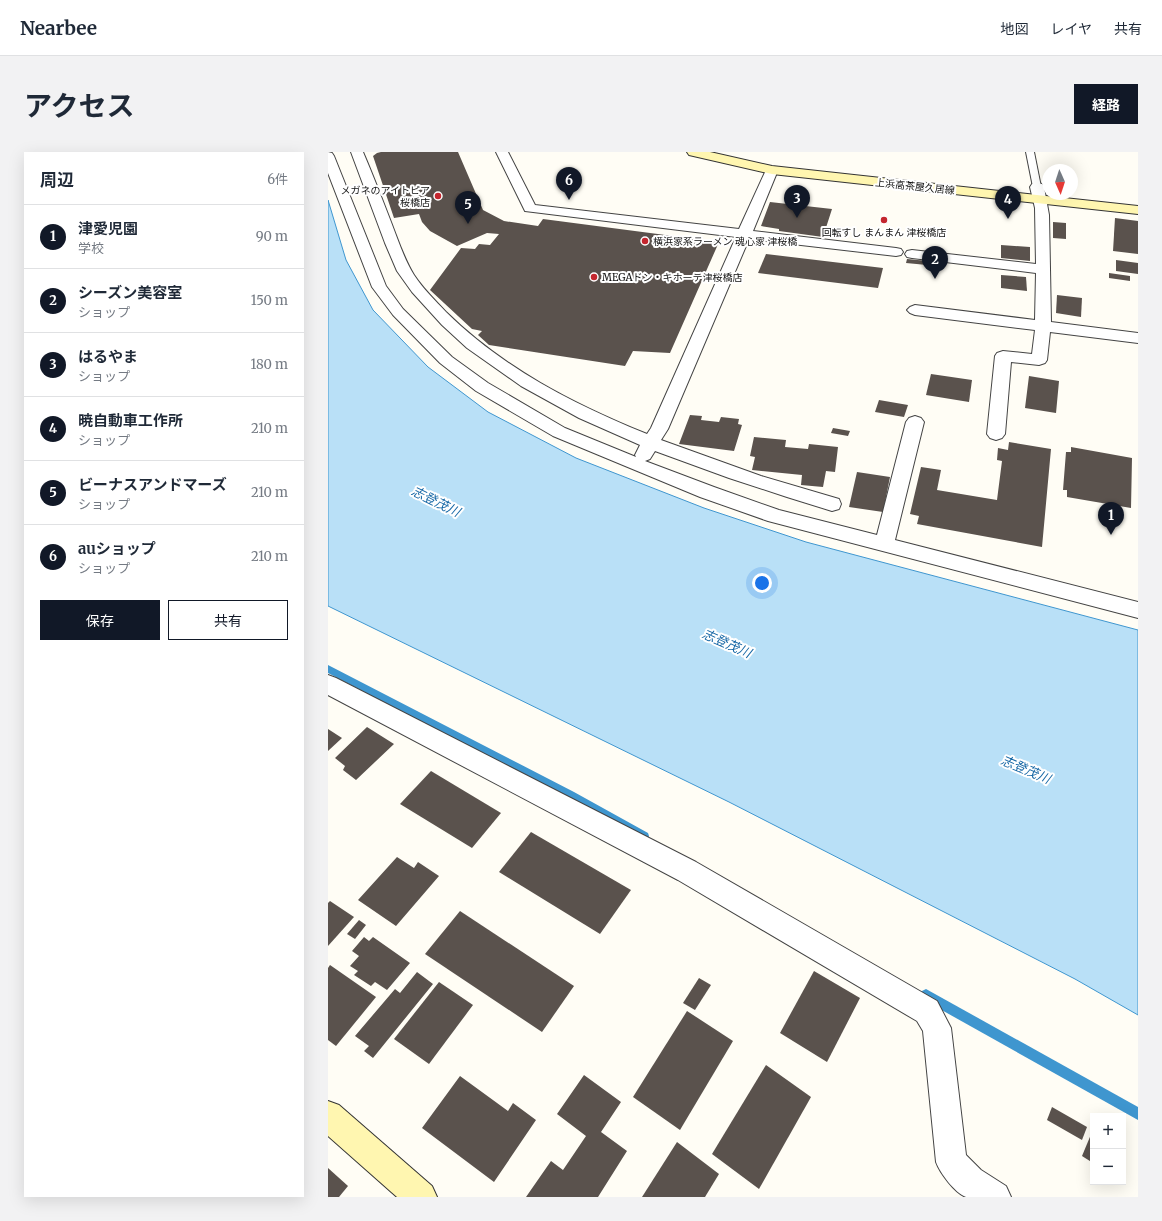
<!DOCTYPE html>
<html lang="ja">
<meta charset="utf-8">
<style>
:root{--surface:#fff;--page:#f2f2f3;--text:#1f2937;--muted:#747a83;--line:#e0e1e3;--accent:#111827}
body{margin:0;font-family:Merriweather,"Noto Sans JP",serif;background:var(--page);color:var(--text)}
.controls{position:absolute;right:12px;bottom:12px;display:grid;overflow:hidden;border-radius:0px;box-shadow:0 4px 16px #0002}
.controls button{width:36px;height:36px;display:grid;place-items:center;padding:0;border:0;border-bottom:1px solid var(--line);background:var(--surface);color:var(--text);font:20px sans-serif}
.compass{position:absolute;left:714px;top:12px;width:36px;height:36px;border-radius:50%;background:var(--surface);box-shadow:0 4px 16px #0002;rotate:177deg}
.you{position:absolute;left:434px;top:431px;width:14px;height:14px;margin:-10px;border:3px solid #fff;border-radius:50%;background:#1a73e8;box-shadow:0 0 0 6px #1a73e833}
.badge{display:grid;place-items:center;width:26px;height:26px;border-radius:50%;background:var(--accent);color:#fff;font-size:13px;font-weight:700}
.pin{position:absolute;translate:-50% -33px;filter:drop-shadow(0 1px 2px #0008)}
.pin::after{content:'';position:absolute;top:21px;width:14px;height:12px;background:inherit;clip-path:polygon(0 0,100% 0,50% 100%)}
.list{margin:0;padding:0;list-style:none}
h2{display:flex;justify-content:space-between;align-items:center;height:52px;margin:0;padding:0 16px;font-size:17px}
h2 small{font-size:13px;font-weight:400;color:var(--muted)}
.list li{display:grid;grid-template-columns:26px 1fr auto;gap:12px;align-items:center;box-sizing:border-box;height:64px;padding:0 16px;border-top:1px solid var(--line)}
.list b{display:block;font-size:15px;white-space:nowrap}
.list p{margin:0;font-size:13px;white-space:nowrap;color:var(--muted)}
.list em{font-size:13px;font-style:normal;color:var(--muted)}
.actions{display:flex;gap:8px;padding:12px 16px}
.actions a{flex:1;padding:9px 0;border:1px solid var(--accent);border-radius:0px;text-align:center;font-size:14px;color:var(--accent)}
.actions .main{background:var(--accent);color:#fff}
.map{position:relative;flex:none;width:810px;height:1045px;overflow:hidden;border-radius:0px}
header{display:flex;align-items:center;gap:24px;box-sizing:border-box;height:56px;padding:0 20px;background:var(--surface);border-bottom:1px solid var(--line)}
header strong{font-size:19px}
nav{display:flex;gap:22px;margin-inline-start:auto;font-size:14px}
.intro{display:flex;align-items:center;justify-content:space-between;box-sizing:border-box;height:96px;padding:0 24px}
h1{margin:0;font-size:28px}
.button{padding:10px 18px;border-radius:0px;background:var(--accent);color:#fff;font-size:14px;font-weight:700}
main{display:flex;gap:24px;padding:0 24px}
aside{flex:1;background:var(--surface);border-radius:0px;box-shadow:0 4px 16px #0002}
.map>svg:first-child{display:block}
</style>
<header>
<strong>Nearbee</strong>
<nav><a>地図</a><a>レイヤ</a><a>共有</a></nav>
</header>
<div class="intro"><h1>アクセス</h1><a class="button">経路</a></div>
<main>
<aside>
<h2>周辺<small>6件</small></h2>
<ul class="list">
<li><span class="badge">1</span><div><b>津愛児園</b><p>学校</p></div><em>90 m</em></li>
<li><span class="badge">2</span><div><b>シーズン美容室</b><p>ショップ</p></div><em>150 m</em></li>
<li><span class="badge">3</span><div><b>はるやま</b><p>ショップ</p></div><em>180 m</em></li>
<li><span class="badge">4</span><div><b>暁自動車工作所</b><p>ショップ</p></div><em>210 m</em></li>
<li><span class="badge">5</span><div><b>ビーナスアンドマーズ</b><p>ショップ</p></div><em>210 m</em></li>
<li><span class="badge">6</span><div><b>auショップ</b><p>ショップ</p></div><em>210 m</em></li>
</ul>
<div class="actions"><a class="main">保存</a><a>共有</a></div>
</aside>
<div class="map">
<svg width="810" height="1045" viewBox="0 0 810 1045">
<rect width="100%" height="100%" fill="#fffdf5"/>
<polygon fill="#b9e0f7" stroke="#3f96cf" points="0,48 18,108 45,158 100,215 160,260 248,306 376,356 478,390 810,478 810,863 747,827 401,650 0,454"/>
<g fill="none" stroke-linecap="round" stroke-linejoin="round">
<g fill="#3f96cf" fill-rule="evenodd">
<polygon points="0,513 246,640 320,681 321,684 320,687 316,689 312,687 240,646 0,521"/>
<polygon points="598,837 810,955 810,968 594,847 592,843 594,839"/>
</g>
</g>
<g fill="#5a524d">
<polygon points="53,0 130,0 155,58 176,69 210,74 215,67 391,90 342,201 305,199 297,214 161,193 150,183 154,179 144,177 102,138 133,96 147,97 151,92 162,93 171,82 159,81 129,94 102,79 94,70 91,62 66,66 45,4 49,1"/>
<polygon points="442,50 504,57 495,85 451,79 451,77 433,74"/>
<polygon points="787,66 810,69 810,102 785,99"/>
<polygon points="725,70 738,71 738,87 725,86"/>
<polygon points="673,93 702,95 702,109 673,106"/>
<polygon points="438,102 555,116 550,136 430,121"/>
<polygon points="579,107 600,109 599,113 578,111"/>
<polygon points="788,108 810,111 810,122 788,119"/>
<polygon points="781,121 802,124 802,129 781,126"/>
<polygon points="673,123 698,125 699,139 673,136"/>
<polygon points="729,143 754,146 753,165 728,161"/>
<polygon points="603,222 644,228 641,250 598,243"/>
<polygon points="701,224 731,229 728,261 697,256"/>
<polygon points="551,248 580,253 576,265 547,260"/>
<polygon points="362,263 374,264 373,268 391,270 393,265 411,267 410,272 414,273 406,299 351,292"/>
<polygon points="505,276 522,279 520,284 503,281"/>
<polygon points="426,285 458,288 457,295 480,297 481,292 510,295 507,320 498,319 495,335 473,333 474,323 424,318 427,305 422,304"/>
<polygon points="681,290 723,297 714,395 589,372 591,364 582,362 593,315 613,318 609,338 669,348 674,309 669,308 670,296 680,298"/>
<polygon points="743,295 804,306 803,356 739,345 739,338 735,338 738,300 743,300"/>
<polygon points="529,320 562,325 555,360 521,355"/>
<polygon points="39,575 66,592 28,628 15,618 17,614 7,606"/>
<polygon points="0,577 14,586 0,599"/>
<polygon points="103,619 173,661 144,696 72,652"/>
<polygon points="203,680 303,738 272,782 171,720"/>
<polygon points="69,705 86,716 90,710 111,724 68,774 30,748"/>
<polygon points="2,749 26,765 0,794 0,751"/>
<polygon points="132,759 246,834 214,880 97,802"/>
<polygon points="31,768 38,773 27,787 19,782"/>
<polygon points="36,785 41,789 45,785 82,811 59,838 47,830 43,834 26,823 30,819 22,814 31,804 24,799"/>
<polygon points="2,813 48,845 8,894 0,888 0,816"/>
<polygon points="486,819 532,846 499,910 452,881"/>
<polygon points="89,820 105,832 45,906 36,899 41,894 27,884 67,837 72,841"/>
<polygon points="371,826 383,833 367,858 355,851"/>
<polygon points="111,830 145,853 101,912 66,887"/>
<polygon points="359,859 405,889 352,978 305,945"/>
<polygon points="438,913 483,945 431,1037 384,1002"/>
<polygon points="256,923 293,950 273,980 299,999 270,1045 198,1045 223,1009 235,1018 258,984 229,962"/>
<polygon points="132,924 180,959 185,951 208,968 166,1030 94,976"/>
<polygon points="724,955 759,975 754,988 719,968"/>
<polygon points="764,980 765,981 765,1011 754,1004"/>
<polygon points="349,990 391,1022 377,1045 314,1045"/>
<polygon points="0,1016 20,1034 11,1045 0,1045"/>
</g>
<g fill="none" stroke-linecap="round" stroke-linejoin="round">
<defs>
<polygon id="lane" points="698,0 706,0 713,35 712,37 709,38 705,35"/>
<g id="street">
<path d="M0 0 4 1 6 4 58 134 75 157 124 205 160 231 237 276 308 305 307 303 312 293 251 266 193 234 139 196 114 173 84 140 69 119 57 91 23 0H35C45 23 54 47 63 70 70 88 76 107 86 123 95 137 107 148 118 160 175 216 245 252 319 282L323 276 408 85 197 59 168 0H180L207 53 411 77 438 18 439 15H449L450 18 425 79 568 96 573 97 575 100 573 103 568 104 421 87 340 277 333 288 433 324 511 347 513 352 511 357 504 359 459 345 401 326 327 299 322 307 317 309 386 335 451 358 549 383 578 270 581 266 587 264 593 266 596 270 567 388 810 450V466L440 369 372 345 225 284 148 239 112 211 65 163 44 135 0 21Z"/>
<polygon points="709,31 714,32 716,35 721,63 723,170 810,181 810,191 722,180 719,208 717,211 711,213 683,210 677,282 674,286 668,288 662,286 659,282 667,204 669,201 675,199 704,202 707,178 587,163 582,161 579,158 582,155 587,153 707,168 708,121 584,106 579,105 577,102 579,99 584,98 708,112 707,56 702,35 704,32"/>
<path d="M0 523 8 526 368 710 609 849 623 876 638 1003 653 1018 678 1034 683 1045C673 1045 647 1045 638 1045 627 1041 612 1021 608 1010L595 879 589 869 350 728 0 543Z"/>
</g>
<g id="secondary">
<polygon points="359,0 382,0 444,14 810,54 810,62 444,22 361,3"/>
<polygon points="0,949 11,953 104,1034 109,1045 69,1045 0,984"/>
</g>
</defs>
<use href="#lane" stroke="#444" stroke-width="2"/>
<use href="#street" stroke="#444" stroke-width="2"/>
<use href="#secondary" stroke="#333" stroke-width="2"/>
<use href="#lane" fill="#fff" fill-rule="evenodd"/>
<use href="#street" fill="#fff" fill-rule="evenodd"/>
<use href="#secondary" fill="#fff6b0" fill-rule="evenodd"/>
</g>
<g fill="#c4262e" stroke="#fff" stroke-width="1.5">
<circle cx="110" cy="44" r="4"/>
<circle cx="556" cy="68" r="4"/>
<circle cx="317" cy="89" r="4"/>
<circle cx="266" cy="125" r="4"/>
</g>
<g text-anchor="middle" stroke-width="4" stroke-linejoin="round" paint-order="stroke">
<g font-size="10" fill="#111" stroke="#fff">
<text transform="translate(587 34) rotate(6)" y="4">上浜高茶屋久居線</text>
</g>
<g font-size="10" fill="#111" stroke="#fff" text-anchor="start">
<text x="102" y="42" text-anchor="end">メガネのアイトピア<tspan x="102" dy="12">桜橋店</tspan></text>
<text x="556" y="84" text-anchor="middle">回転すし まんまん 津桜橋店</text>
<text x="325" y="93">横浜家系ラーメン 魂心家 津桜橋</text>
<text x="274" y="129">MEGAドン・キホーテ津桜橋店</text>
</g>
<g font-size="13" font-style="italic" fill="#1768a6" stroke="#fff">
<text transform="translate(108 349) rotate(26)" y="5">志登茂川</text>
<text transform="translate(399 491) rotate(24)" y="5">志登茂川</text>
<text transform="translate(698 617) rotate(23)" y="5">志登茂川</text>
</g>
</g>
</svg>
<div class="controls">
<button>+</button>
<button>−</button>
</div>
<svg class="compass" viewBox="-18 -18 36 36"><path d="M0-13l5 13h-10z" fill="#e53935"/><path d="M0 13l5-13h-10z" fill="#747a83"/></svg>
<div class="you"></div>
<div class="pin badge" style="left:783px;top:383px">1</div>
<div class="pin badge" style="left:607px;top:127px">2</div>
<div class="pin badge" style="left:469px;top:66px">3</div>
<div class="pin badge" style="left:680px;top:67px">4</div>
<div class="pin badge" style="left:140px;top:72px">5</div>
<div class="pin badge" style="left:241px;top:48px">6</div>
</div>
</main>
